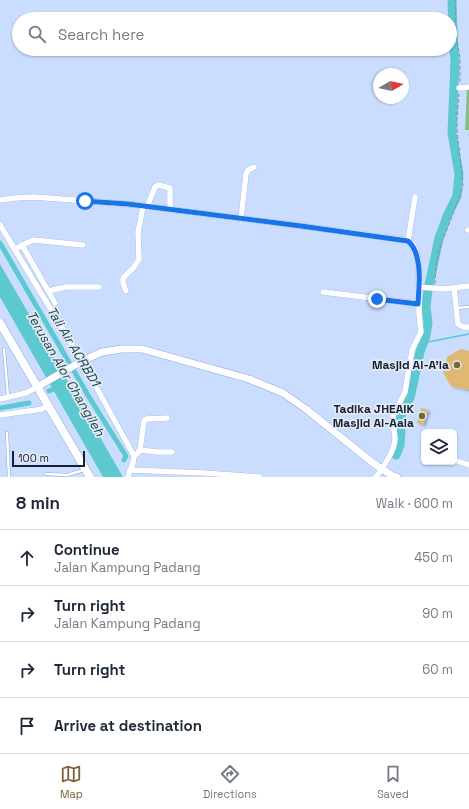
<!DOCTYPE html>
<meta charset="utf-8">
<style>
:root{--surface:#fff;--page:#f2f2f3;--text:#1f2937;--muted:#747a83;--line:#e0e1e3;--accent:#7c6435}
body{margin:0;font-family:"Space Grotesk",sans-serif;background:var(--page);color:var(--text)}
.controls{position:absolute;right:12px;bottom:12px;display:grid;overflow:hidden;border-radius:6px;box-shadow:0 1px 3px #0004}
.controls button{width:36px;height:36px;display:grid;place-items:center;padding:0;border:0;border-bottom:1px solid var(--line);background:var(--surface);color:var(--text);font:20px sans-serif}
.compass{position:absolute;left:373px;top:68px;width:36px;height:36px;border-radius:50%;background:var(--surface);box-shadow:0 1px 3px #0004;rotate:81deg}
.scale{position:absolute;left:12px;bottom:10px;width:73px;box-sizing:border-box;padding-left:4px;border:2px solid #152034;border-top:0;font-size:11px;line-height:14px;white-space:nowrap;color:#152034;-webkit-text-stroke:3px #e3eaf5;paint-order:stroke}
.stop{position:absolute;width:12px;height:12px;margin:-9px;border:3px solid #1a73e8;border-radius:50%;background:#fff}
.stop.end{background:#1a73e8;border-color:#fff;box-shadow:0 1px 4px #0008}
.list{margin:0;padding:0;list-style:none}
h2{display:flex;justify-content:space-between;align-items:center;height:52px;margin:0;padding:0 16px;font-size:17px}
h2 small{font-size:13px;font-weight:400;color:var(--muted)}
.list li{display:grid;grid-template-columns:26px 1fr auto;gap:12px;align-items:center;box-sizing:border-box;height:56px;padding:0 16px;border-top:1px solid var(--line)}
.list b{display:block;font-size:15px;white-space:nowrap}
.list p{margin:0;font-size:13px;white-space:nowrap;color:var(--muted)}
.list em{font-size:13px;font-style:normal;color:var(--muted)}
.icon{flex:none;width:22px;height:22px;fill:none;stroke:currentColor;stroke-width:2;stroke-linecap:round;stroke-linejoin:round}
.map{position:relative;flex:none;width:469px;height:477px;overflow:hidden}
.search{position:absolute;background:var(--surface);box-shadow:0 1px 3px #0004;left:12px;right:12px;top:12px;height:44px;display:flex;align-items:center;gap:10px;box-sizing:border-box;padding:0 14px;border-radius:22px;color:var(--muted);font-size:15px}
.sheet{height:276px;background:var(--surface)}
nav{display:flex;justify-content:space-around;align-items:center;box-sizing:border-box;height:56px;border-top:1px solid var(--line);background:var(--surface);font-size:11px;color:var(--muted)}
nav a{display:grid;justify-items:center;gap:2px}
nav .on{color:var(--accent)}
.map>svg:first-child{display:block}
</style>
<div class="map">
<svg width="469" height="477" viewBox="0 0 469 477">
<defs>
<filter id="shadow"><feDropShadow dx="2.5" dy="1.5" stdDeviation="1" flood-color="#0004"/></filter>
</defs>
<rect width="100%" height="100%" fill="#caddff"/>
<polygon fill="#89bc83" points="467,88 469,88 469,130 465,130"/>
<polygon fill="#5cc8d0" points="0,264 123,477 103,477 0,297"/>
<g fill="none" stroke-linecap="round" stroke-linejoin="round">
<polyline stroke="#5cc8d0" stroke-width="1.5" points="423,343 469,334"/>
<g stroke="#5cc8d0" stroke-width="5">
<polyline points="0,243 89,397 126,456 124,460"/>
<polyline points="49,391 58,387"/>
<polyline points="0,408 29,403"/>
</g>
<polyline stroke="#5cc8d0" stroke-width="9" points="396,455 400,445 401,431 400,419 404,407 410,398 420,352 426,336 428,323 426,307 428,290 439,238 448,214 457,196 459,174 452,133 455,62 453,35 452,0"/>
</g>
<g fill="#dfb972" filter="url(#shadow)">
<polygon points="461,349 469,351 469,389 467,390 451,386 443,373 447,357"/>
<polygon points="421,408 428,410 423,425 417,423"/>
</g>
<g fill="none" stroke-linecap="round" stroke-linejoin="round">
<defs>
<g id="service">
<polyline points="457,308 469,307"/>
<polyline points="4,349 8,396"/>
<polyline points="7,433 9,477"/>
<polyline points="46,474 67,475 84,470"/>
</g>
<g id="minor">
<polyline points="459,88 469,87"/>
<path d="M0 200 15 198 34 197 128 204 301 226 403 240 408 241 413 245 415 249 418 259 419 287V314L421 332 412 350 405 392 393 416C392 424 395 431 395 439 395 450 383 468 376 477"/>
<polyline points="147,207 155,187 158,185 170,188 170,210"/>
<polyline points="241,219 246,174 248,170 254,167"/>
<path d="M0 225 82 361 133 454C136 463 129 469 128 477"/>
<polyline points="468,230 469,230"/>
<polyline points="408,241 415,197"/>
<polyline points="22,245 55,303"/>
<polyline points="15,249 33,240 83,245"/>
<polyline points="419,287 445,289 469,286"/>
<polyline points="454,288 458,324 463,327 469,327"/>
<polyline points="48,291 66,287 99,287"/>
<polyline points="126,291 123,283 123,278 134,267 139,259 138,232 143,207"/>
<polyline points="323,292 419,304"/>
<polyline points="0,399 26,393 37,387"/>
<polyline points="0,415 36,410 42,409 48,405"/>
<polyline points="140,450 157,452 172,452"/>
<polyline points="134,456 137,454 140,450 144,421 146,419 167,418"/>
<polyline points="454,460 469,465"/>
<polyline points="130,470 204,473 260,477"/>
</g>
<polyline id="tertiary" points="37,387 82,361 102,352 122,349 142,349 249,379 283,393 306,409 373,463 391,475 397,477"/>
<polyline id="primary" points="0,323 90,477"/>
</defs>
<use href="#service" stroke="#8ca9df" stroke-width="3.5"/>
<use href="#minor" stroke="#8ca9df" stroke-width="6"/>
<use href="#tertiary" stroke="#8ca9df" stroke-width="8"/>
<use href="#primary" stroke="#8ca9df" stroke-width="9"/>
<g stroke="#808fac" stroke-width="1" stroke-dasharray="4 2" stroke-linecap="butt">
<polyline points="455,0 456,36 460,58 460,83"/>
<polyline points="435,284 436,266 439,250 461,193 463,185 457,130 457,118 459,94"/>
</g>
<use href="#service" stroke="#fff" stroke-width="2.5"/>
<use href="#minor" stroke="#fff" stroke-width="5.5"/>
<use href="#tertiary" stroke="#fff" stroke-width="7"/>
<use href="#primary" stroke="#fff" stroke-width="8"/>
</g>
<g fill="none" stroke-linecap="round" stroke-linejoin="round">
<path stroke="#1a73e8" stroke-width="5" d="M85 201 128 204 301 226 408 241C423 253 419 287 418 304L377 299"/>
</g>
<g fill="#7c6435" stroke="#e3eaf5" stroke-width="1.5">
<circle cx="457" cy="365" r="4"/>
<circle cx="422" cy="416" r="4"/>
</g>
<g text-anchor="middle" stroke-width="3.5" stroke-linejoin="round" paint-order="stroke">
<g font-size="12" font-weight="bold" fill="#152034" stroke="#e3eaf5" text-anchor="end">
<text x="449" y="369">Masjid Al-A'la</text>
<text x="414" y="413">Tadika JHEAIK<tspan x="414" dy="14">Masjid Al-Aala</tspan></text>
</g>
<g font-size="13" font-style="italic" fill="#18494c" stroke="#e3eaf5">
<text transform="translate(74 346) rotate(59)" y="5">Tali Air ACRBD1</text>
<text transform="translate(66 373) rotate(60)" y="5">Terusan Alor Changileh</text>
</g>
</g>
</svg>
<div class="controls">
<button><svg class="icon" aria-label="layers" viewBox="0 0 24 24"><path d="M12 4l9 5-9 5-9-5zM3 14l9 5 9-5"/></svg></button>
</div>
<svg class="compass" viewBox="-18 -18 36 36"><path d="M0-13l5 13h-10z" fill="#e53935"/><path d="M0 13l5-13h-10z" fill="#747a83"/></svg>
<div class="scale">100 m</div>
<div class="stop" style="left:85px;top:201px"></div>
<div class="stop end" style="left:377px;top:299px"></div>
<div class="search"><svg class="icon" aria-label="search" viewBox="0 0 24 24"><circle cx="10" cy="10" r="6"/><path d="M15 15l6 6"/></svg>Search here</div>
</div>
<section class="sheet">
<h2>8 min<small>Walk · 600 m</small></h2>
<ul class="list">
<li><svg class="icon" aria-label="ahead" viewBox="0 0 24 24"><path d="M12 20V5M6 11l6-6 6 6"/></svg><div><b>Continue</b><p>Jalan Kampung Padang</p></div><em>450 m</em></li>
<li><svg class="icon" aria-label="right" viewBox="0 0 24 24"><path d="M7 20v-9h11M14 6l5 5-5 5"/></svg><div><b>Turn right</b><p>Jalan Kampung Padang</p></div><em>90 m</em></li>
<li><svg class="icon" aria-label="right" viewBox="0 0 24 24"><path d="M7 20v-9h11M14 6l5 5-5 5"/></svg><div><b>Turn right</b></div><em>60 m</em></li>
<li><svg class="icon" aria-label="arrive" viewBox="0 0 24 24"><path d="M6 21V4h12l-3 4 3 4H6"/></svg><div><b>Arrive at destination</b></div></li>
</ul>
</section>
<nav>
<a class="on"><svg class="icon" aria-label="map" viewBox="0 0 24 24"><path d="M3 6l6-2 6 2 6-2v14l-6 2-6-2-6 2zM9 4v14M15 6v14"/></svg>Map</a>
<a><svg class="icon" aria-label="directions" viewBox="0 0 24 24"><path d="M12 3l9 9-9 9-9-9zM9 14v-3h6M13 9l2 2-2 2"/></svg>Directions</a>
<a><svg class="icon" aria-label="saved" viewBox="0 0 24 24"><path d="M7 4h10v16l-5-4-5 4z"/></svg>Saved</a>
</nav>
